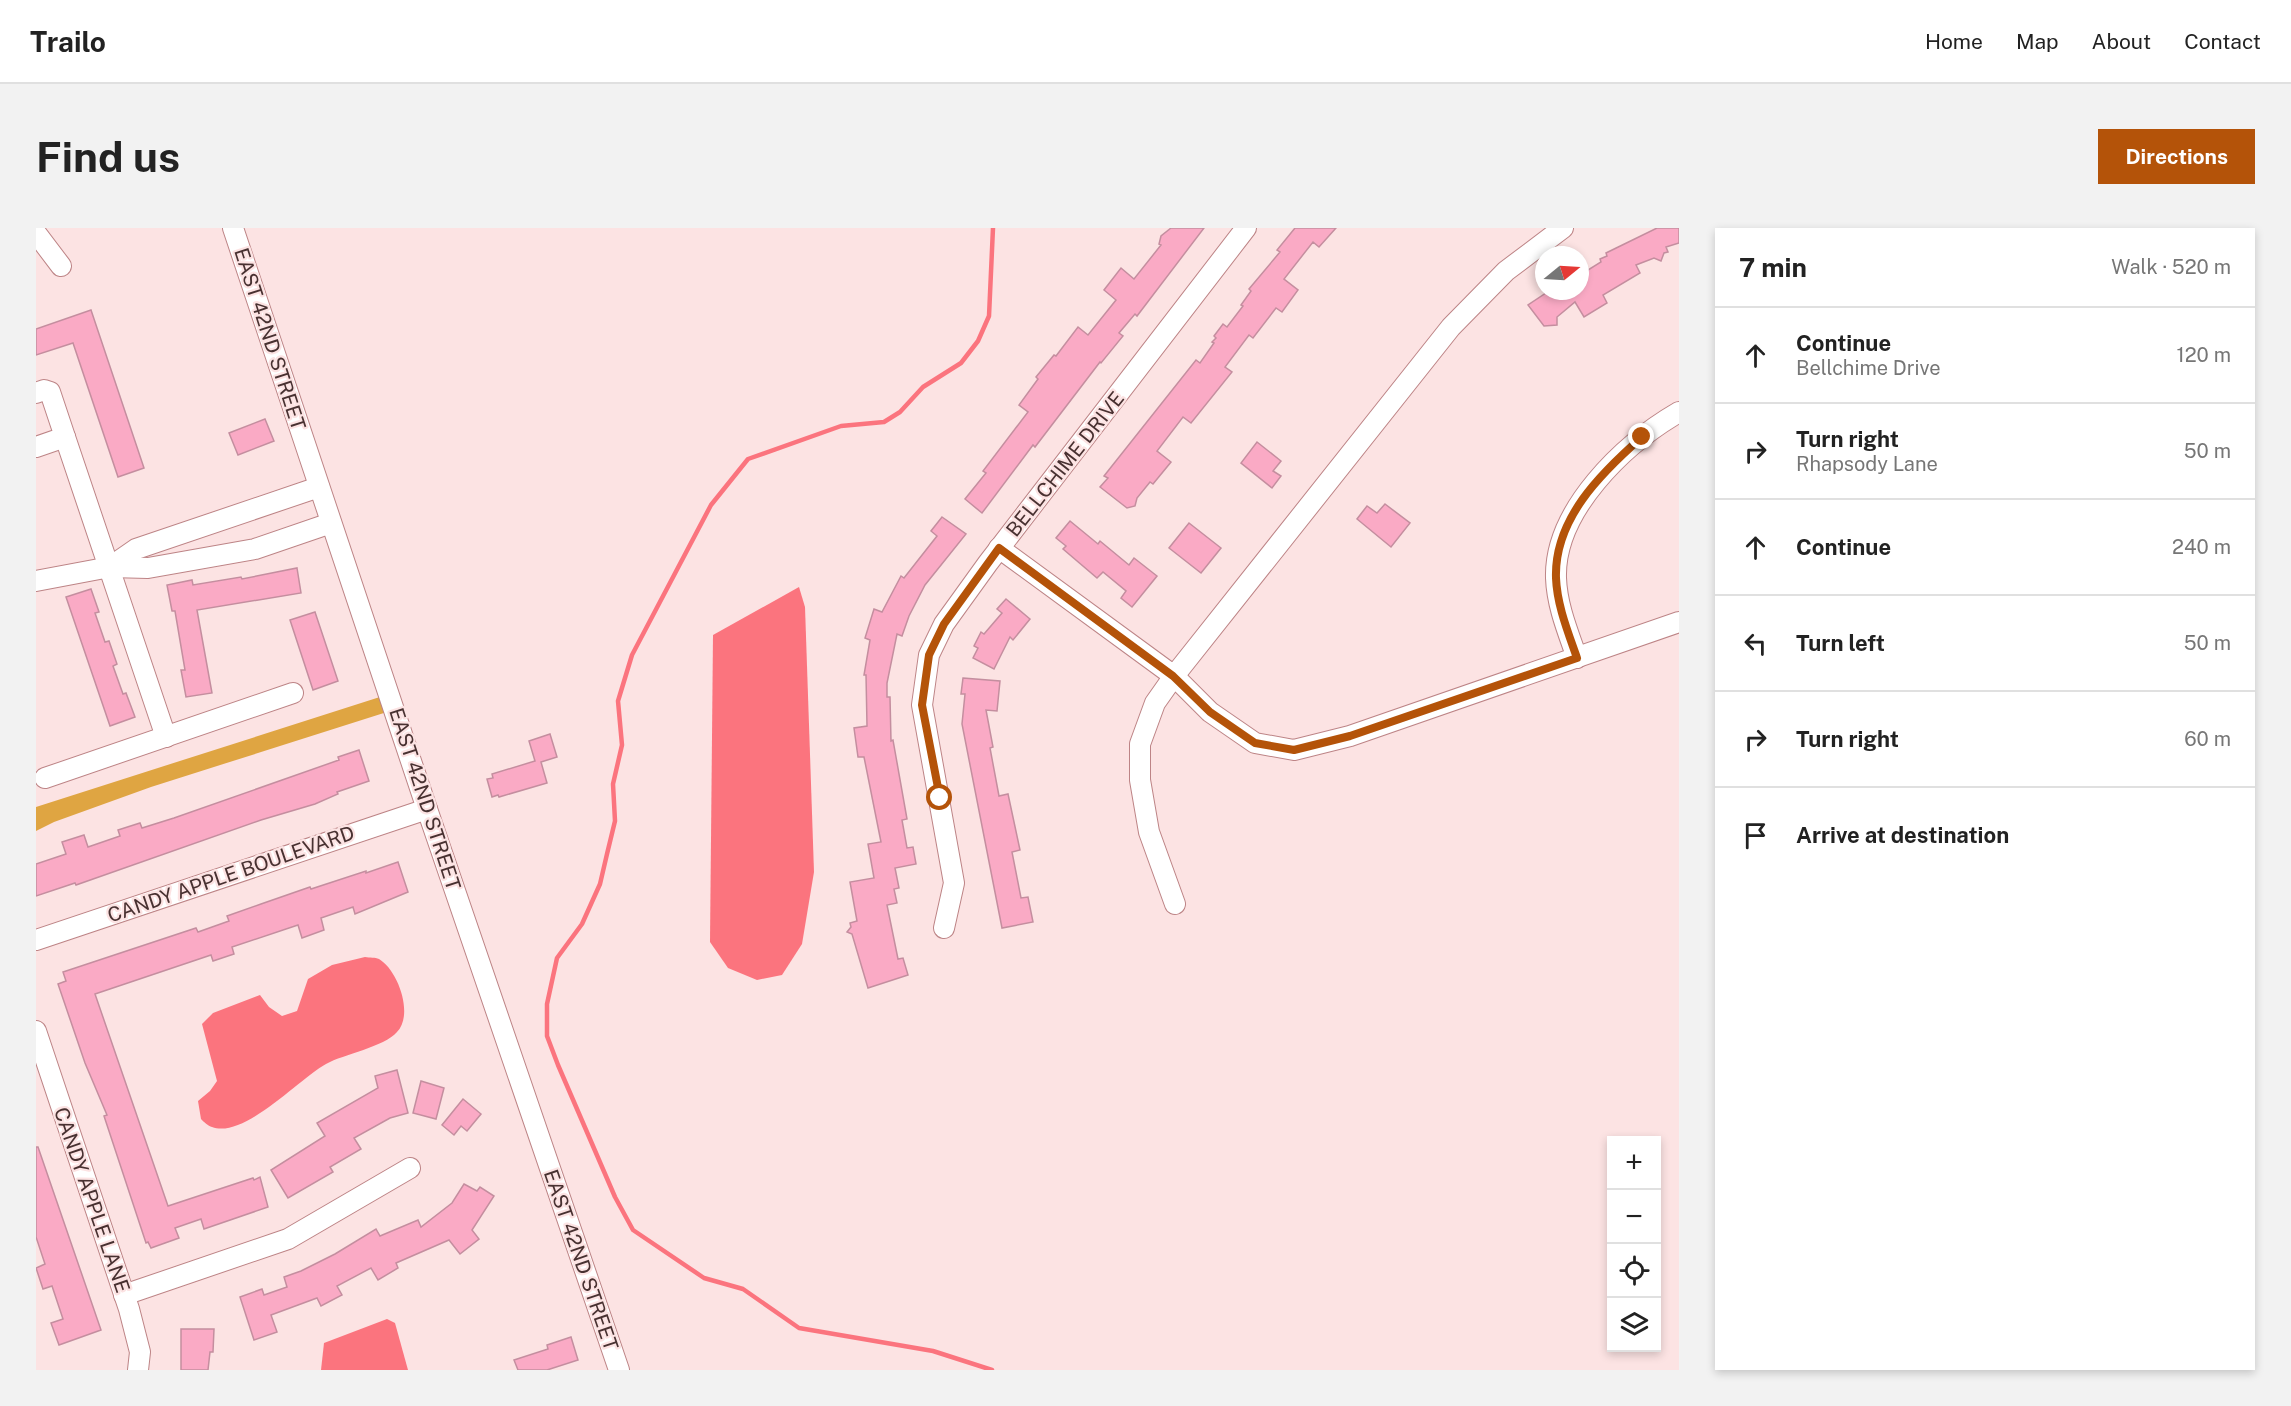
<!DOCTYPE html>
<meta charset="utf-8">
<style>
:root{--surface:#fff;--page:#f2f2f2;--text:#222;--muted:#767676;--line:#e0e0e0;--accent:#b45309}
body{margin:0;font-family:"Public Sans",sans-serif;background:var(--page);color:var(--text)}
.controls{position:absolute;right:18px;bottom:18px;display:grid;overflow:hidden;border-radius:0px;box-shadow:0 3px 9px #0003}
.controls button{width:54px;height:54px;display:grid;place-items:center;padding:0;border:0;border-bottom:2px solid var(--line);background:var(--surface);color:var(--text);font:30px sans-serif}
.compass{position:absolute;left:1499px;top:18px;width:54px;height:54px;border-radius:50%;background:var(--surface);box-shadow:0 3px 9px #0003;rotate:72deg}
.stop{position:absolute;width:18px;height:18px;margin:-14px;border:4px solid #b45309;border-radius:50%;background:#fff}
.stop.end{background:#b45309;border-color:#fff;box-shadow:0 2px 6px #0008}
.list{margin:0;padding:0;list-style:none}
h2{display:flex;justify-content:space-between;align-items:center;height:78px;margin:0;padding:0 24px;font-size:26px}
h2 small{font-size:20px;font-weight:400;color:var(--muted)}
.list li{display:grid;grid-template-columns:39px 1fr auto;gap:18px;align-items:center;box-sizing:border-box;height:96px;padding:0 24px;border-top:2px solid var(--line)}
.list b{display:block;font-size:22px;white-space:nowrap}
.list p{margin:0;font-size:20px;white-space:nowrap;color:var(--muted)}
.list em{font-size:20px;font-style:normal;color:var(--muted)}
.icon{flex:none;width:33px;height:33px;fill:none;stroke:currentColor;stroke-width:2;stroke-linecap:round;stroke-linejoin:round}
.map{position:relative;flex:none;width:1643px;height:1142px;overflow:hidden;border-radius:0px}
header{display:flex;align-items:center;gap:36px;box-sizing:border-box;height:84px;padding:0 30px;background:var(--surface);border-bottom:2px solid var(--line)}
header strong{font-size:28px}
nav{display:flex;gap:33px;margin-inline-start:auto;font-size:21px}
.intro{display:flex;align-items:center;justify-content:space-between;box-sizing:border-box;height:144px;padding:0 36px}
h1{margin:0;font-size:42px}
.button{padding:15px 27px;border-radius:0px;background:var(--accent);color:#fff;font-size:21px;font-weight:700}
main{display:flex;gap:36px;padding:0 36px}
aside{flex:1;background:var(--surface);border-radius:0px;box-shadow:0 3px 9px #0003}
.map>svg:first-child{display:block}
</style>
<header>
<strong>Trailo</strong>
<nav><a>Home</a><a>Map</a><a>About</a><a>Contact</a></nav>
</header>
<div class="intro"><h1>Find us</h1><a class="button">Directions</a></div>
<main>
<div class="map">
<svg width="1643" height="1142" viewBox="0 0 1643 1142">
<rect width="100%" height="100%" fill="#fce3e3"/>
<polygon fill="#dfa542" points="347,468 351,484 115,559 18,594 0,603 0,579"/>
<g fill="#fb747e">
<polygon points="763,359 769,379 778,644 766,716 746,747 721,752 692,740 674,714 677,407"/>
<path d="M329 729C334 730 339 729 343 731 362 742 378 787 361 804 348 819 308 826 290 836 263 851 208 911 176 899 172 898 168 894 165 891L162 873 174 863 181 853 166 796 177 785 224 767 233 779 246 788 261 783 272 751 296 737Z"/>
<polygon points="351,1091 359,1095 372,1142 285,1142 288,1115"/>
</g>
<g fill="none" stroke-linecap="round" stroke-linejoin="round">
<polyline stroke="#fb747e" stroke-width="4.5" points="956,1142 897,1123 763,1100 707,1061 668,1050 597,1002 579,969 522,837 511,808 511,776 521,730 546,696 564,656 571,626 579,593 577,556 586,517 582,473 596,427 675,277 712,231 805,198 848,194 864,184 887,159 925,135 942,113 953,88 957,0"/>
</g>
<g fill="#faaac5" stroke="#c48e9f" stroke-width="1.5">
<polygon points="1135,0 1168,0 1101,88 1099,86 1083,105 1087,108 1065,135 1064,134 999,219 997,217 946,285 929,271 950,245 947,243 992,184 983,177 1002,151 1000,149 1018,127 1020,128 1042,99 1052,107 1080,72 1068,62 1085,40 1098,51 1125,17 1123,16 1125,8"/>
<polygon points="1259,0 1300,0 1283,19 1277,14 1248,51 1262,62 1246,84 1240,80 1217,110 1213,107 1189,139 1196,144 1155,195 1147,189 1121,223 1135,234 1117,256 1114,254 1101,270 1099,278 1091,280 1064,259 1072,250 1068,248 1160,132 1164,135 1178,115 1176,114 1180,110 1178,108 1187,96 1191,99 1207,78 1205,77 1215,63 1213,61 1244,24 1241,22"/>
<polygon points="1621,0 1643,0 1643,15 1630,19 1632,24 1628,25 1625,33 1618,30 1600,37 1604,45 1567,67 1571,75 1548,89 1539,74 1521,89 1521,97 1508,98 1492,77 1513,63 1544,63 1544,47 1565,34 1564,31 1571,28 1570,25"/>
<polygon points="55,82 108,240 82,249 37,115 0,127 0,101"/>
<polygon points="229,191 238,213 202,227 193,205"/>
<polygon points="1221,214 1245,233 1237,243 1245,248 1236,260 1205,235"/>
<polygon points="1349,276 1374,295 1355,319 1321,291 1331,278 1341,285"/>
<polygon points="906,289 930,306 889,357 873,388 866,408 861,406 851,455 851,469 854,469 855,513 857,512 871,591 866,592 871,620 877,619 880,636 859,640 863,660 858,661 861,675 851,677 862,731 867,730 872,747 832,760 816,706 811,704 815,699 814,695 821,693 814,654 838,650 832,616 845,614 828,529 822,529 818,500 831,498 830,447 828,447 834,412 829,410 838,381 846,384 865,348 868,350 901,308 895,303"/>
<polygon points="1034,293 1062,316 1064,313 1093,337 1098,330 1121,348 1096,379 1085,370 1090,363 1067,344 1061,350 1027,321 1030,318 1020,310"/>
<polygon points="1153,295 1185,320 1165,345 1133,320"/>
<polygon points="261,340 265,365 161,382 176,465 150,469 145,442 149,442 139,383 136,383 131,357 156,352 157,357 205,349 206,351"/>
<polygon points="55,361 63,384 59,385 69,414 73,413 81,436 77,438 87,466 90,465 99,489 74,498 30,369"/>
<polygon points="970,371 994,391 977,412 974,409 958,441 937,430 942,420 938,418 945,404 948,406 966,385 961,381"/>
<polygon points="279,384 302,453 277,462 254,392"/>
<polygon points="927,450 964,453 961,483 950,482 957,519 954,520 963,568 972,566 984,622 976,624 985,670 992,669 997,694 966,700 926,496 929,466 925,466"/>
<polygon points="514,506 521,529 505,534 511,555 463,569 462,567 456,569 451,551 457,550 456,546 499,533 493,513"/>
<polygon points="323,522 333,553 301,564 302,566 279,576 225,592 40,657 39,655 0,668 0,636 30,626 26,614 48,607 52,619 84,608 82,602 104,595 106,600 138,590 303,532 302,529"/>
<polygon points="362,634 372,664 319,686 317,679 285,690 288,702 266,710 262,697 196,719 198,726 177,733 175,727 59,766 132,978 217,950 218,952 224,949 232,979 168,1001 165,991 139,1000 143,1010 115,1020 112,1014 110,1015 68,888 71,887 49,835 22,756 30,753 27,744 160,700 162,704 193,693 191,688 225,676 274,659 275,661 330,643 330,645"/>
<polygon points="361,842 372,885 354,890 318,910 325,921 294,939 297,944 252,970 235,942 289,908 281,895 342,860 339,848"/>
<polygon points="385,853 408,860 400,891 377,885"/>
<polygon points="427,871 445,886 431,903 425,898 418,907 406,897"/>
<polygon points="0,919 2,919 65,1102 23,1117 15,1095 27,1091 16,1058 7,1061 0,1040 9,1036 0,1009"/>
<polygon points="428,956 441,963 444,959 458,968 436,1002 443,1011 424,1026 413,1012 360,1035 362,1040 342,1052 335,1040 301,1058 306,1067 285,1078 281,1070 235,1087 241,1104 218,1112 204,1069 226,1061 228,1067 251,1059 248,1049 265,1043 299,1026 340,1001 344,1008 382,992 385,999 416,975"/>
<polygon points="145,1101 178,1101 177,1124 174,1124 172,1142 145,1142"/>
<polygon points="535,1109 542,1132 511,1142 482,1142 478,1132 512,1121 511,1117"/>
</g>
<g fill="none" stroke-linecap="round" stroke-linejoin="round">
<defs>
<g id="minor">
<polyline points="197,0 391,581 583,1142"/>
<polyline points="0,5 25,38"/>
<polyline points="0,165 8,162 14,164 29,209 0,219"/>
<polyline points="29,209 130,509"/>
<polyline points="963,320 1138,448 1415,99 1470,43 1527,0"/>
<polyline points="74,339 112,340 219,321 295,295"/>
<polyline points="0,353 74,339 100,321 283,259"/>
<path d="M1541 430C1532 404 1521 378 1520 350 1518 282 1588 216 1643 184"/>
<polyline points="9,550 257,465"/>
<polyline points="1139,676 1113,604 1104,552 1104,516 1119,475 1138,448 1174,484 1219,515 1258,522 1314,508 1643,394"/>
<polyline points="908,700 918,655 886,477 893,427 908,396 952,335 1210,0"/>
<polyline points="0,712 391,581"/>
<polyline points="0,803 93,1081 104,1124 102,1142"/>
<polyline points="88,1067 252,1011 374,940"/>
</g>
</defs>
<use href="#minor" stroke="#bd8486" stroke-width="22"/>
<use href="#minor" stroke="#fff" stroke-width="20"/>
</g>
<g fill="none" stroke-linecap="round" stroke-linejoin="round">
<path stroke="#b45309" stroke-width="8" d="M904 570 886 477 893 427 908 396 963 320 1137 448 1174 484 1219 515 1258 522 1314 508 1541 430C1532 404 1521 377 1520 350 1518 291 1565 245 1606 209"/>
</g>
<g text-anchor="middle" stroke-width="4.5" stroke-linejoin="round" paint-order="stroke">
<g font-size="20" fill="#483131" stroke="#fce3e3">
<text transform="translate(234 111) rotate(72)" y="7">EAST 42ND STREET</text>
<text transform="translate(1029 236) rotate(-52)" y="7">BELLCHIME DRIVE</text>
<text transform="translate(389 571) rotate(72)" y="7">EAST 42ND STREET</text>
<text transform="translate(195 646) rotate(-19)" y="7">CANDY APPLE BOULEVARD</text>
<text transform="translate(56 972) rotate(71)" y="7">CANDY APPLE LANE</text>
<text transform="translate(545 1032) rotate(71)" y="7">EAST 42ND STREET</text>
</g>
</g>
</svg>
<div class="controls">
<button>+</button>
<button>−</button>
<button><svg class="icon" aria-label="locate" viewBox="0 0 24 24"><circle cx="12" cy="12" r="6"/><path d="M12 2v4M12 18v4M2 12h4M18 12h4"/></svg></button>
<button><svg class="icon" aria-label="layers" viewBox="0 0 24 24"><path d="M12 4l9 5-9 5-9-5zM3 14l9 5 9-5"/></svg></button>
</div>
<svg class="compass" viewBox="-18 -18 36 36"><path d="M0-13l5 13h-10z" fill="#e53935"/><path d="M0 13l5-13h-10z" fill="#767676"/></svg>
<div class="stop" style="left:904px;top:570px"></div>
<div class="stop end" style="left:1606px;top:209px"></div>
</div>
<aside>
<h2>7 min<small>Walk · 520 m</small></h2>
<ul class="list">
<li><svg class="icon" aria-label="ahead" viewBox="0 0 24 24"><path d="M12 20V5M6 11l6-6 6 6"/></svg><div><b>Continue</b><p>Bellchime Drive</p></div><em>120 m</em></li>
<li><svg class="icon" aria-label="right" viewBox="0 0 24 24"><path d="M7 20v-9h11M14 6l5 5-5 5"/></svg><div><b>Turn right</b><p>Rhapsody Lane</p></div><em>50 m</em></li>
<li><svg class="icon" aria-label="ahead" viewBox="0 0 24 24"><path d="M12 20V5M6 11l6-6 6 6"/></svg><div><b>Continue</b></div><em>240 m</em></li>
<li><svg class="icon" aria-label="left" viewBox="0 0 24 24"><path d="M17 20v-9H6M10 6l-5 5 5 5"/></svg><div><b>Turn left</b></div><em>50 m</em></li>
<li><svg class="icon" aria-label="right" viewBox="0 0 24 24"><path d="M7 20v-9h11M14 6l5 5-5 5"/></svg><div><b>Turn right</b></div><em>60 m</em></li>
<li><svg class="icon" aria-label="arrive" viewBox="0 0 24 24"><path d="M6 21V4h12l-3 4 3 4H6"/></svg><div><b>Arrive at destination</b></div></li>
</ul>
</aside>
</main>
